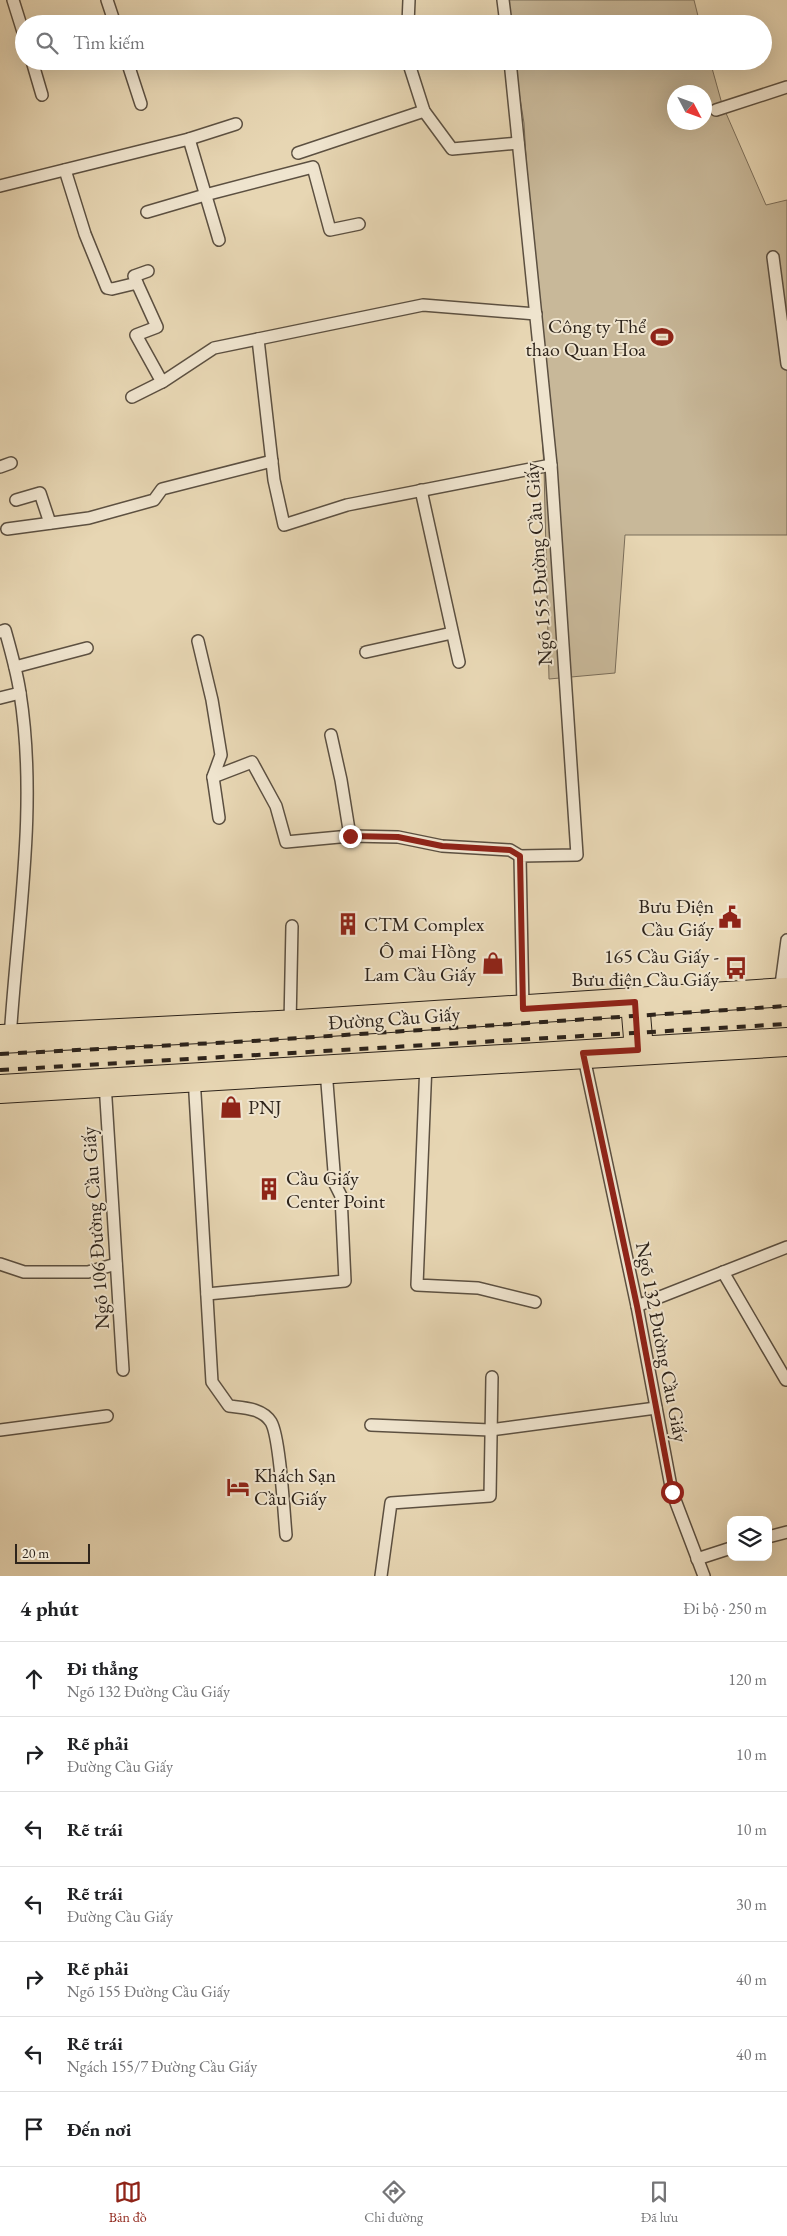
<!DOCTYPE html>
<html lang="vi">
<meta charset="utf-8">
<style>
:root{--surface:#fff;--page:#f2f2f2;--text:#202124;--muted:#757577;--line:#e0e0e0;--accent:#8f2418}
body{margin:0;font-family:"EB Garamond",serif;background:var(--page);color:var(--text)}
.controls{position:absolute;right:15px;bottom:15px;display:grid;overflow:hidden;border-radius:10px;box-shadow:0 5px 20px #0002}
.controls button{width:45px;height:45px;display:grid;place-items:center;padding:0;border:0;border-bottom:1px solid var(--line);background:var(--surface);color:var(--text);font:25px sans-serif}
.compass{position:absolute;left:667px;top:85px;width:45px;height:45px;border-radius:50%;background:var(--surface);box-shadow:0 5px 20px #0002;rotate:131deg}
.scale{position:absolute;left:15px;bottom:12px;width:75px;box-sizing:border-box;padding-left:5px;border:2px solid #2e241b;border-top:0;font-size:14px;line-height:18px;white-space:nowrap;color:#2e241b;-webkit-text-stroke:4px #efe4ce;paint-order:stroke}
.stop{position:absolute;width:15px;height:15px;margin:-11px;border:4px solid #8f2418;border-radius:50%;background:#fff}
.stop.end{background:#8f2418;border-color:#fff;box-shadow:0 1px 5px #0008}
.list{margin:0;padding:0;list-style:none}
h2{display:flex;justify-content:space-between;align-items:center;height:65px;margin:0;padding:0 20px;font-size:21px}
h2 small{font-size:16px;font-weight:400;color:var(--muted)}
.list li{display:grid;grid-template-columns:32px 1fr auto;gap:15px;align-items:center;box-sizing:border-box;height:75px;padding:0 20px;border-top:1px solid var(--line)}
.list b{display:block;font-size:19px;white-space:nowrap}
.list p{margin:0;font-size:16px;white-space:nowrap;color:var(--muted)}
.list em{font-size:16px;font-style:normal;color:var(--muted)}
.icon{flex:none;width:28px;height:28px;fill:none;stroke:currentColor;stroke-width:2;stroke-linecap:round;stroke-linejoin:round}
.map{position:relative;flex:none;width:787px;height:1576px;overflow:hidden}
.search{position:absolute;background:var(--surface);box-shadow:0 5px 20px #0002;left:15px;right:15px;top:15px;height:55px;display:flex;align-items:center;gap:12px;box-sizing:border-box;padding:0 18px;border-radius:28px;color:var(--muted);font-size:19px}
.sheet{height:590px;background:var(--surface)}
nav{display:flex;justify-content:space-around;align-items:center;box-sizing:border-box;height:70px;border-top:1px solid var(--line);background:var(--surface);font-size:14px;color:var(--muted)}
nav a{display:grid;justify-items:center;gap:2px}
nav .on{color:var(--accent)}
.map>svg:first-child{display:block}
</style>
<div class="map">
<svg width="787" height="1576" viewBox="0 0 787 1576">
<rect width="100%" height="100%" fill="#e7d6b3"/>
<filter id="stains"><feTurbulence type="fractalNoise" baseFrequency=".004" numOctaves="4"/><feColorMatrix values="0 0 0 0 .2 0 0 0 0 .09 0 0 0 0 .02 0 0 0 .5 -.17"/></filter>
<radialGradient id="worn" r=".72"><stop offset=".6" stop-color="#630" stop-opacity="0"/><stop offset="1" stop-color="#630" stop-opacity=".3"/></radialGradient>
<g fill="#c8b899" stroke="#7b6e5a" fill-rule="evenodd">
<polygon points="503,0 694,0 700,24 507,24"/>
<path d="M514 61H710L722 104 766 205 787 200V535H625L615 673 549 679 544 468 524 123ZM674 92H704V122H674Z"/>
</g>
<g fill="none" stroke-linecap="round" stroke-linejoin="round">
<defs>
<g id="service">
<polyline points="13,0 24,35"/>
<polyline points="107,0 115,24"/>
<polyline points="503,0 506,24"/>
<polyline points="408,24 409,0"/>
<polyline points="32,61 42,95"/>
<polyline points="127,61 141,104"/>
<polyline points="408,61 424,111 452,149 518,143"/>
<polyline points="510,61 551,465 577,855 520,856 523,1009"/>
<polyline points="716,110 787,87"/>
<polyline points="189,139 219,240"/>
<polyline points="298,153 424,111"/>
<polyline points="65,170 85,234 107,288 112,289 137,283 157,327 136,335 162,382"/>
<polyline points="0,186 189,139 236,124"/>
<polyline points="147,212 205,195 313,167 330,230 359,224"/>
<polyline points="773,257 787,364"/>
<polyline points="137,283 134,276 148,271"/>
<polyline points="258,339 274,480 284,525 347,505 551,465"/>
<polyline points="132,397 164,381 214,348 258,339 423,305 536,314"/>
<polyline points="0,467 11,463"/>
<polyline points="421,490 459,662"/>
<polyline points="16,500 40,493 50,523"/>
<polyline points="7,529 89,518 154,500 162,489 272,461"/>
<path d="M0 632 5 630C11 651 17 672 20 693 38 807 17 925 10 1039"/>
<polyline points="198,641 212,700 221,755 213,777 252,762 276,806 286,842 350,836 398,837 442,846 510,850 520,856"/>
<polyline points="366,652 452,633"/>
<polyline points="15,667 87,648"/>
<polyline points="0,698 20,693"/>
<polyline points="331,735 341,780 350,836"/>
<polyline points="213,777 219,818"/>
<polyline points="780,992 787,940"/>
<polyline points="290,1024 292,926"/>
<polyline points="583,1053 637,1306 672,1492 704,1576"/>
<polyline points="426,1063 417,1285 478,1288 535,1302"/>
<path d="M194 1077 212 1382 229 1406C244 1408 262 1408 271 1422 280 1437 284 1514 286 1535"/>
<polyline points="105,1083 123,1370"/>
<polyline points="0,1264 24,1272 88,1272 116,1264"/>
<polyline points="723,1272 786,1380"/>
<polyline points="207,1294 345,1281 341,1196 335,1184 326,1070"/>
<polyline points="637,1306 787,1247"/>
<polyline points="371,1425 490,1430 656,1408"/>
<polyline points="0,1430 107,1416"/>
<polyline points="768,1537 787,1532"/>
<polyline points="697,1559 731,1548"/>
<polyline points="381,1576 391,1503 490,1496 492,1377"/>
</g>
<g id="primary">
<polyline points="635,1002 639,1050"/>
<polyline points="0,1039 298,1024 787,992"/>
<polyline points="0,1089 787,1042"/>
</g>
</defs>
<use href="#service" stroke="#5c5041" stroke-width="14"/>
<use href="#primary" stroke="#2e241b" stroke-width="30"/>
<use href="#service" stroke="#efe4ce" stroke-width="11"/>
<use href="#primary" stroke="#e7d6b3" stroke-width="28"/>
<g stroke="#2e241b" stroke-width="4" stroke-dasharray="9 9" stroke-linecap="butt">
<polyline points="0,1054 253,1041 787,1006"/>
<polyline points="0,1070 787,1024"/>
</g>
</g>
<g fill="none" stroke-linecap="round" stroke-linejoin="round">
<polyline stroke="#8f2418" stroke-width="6" points="350,836 398,837 442,846 510,850 520,856 523,1009 635,1002 638,1050 583,1053 637,1306 672,1492"/>
</g>
<defs>
<symbol id="stadium-bare" viewBox="-9 -9 18 18"><path d="M0-5a6.5 5 0 1 0 0 10a6.5 5 0 1 0 0-10ZM-3.5-1.8h7v3.6h-7Z" fill="#8f2418" stroke="#efe4ce" stroke-width="2.5" paint-order="stroke"/></symbol>
<symbol id="civic-bare" viewBox="-9 -9 18 18"><path d="M-.6-6.5H3V-4.5H.6V-3L4-1V1h2V6H-6V1h2V-1L-.6-3ZM-1.2 2.5V6h2.4V2.5Z" fill="#8f2418" stroke="#efe4ce" stroke-width="2.5" paint-order="stroke"/></symbol>
<symbol id="building-bare" viewBox="-9 -9 18 18"><path d="M-4-6H4V6H1V3H-1V6H-4ZM-2.5-4.3h1.7v1.8h-1.7ZM.8-4.3h1.7v1.8H.8ZM-2.5-1h1.7V.8h-1.7ZM.8-1h1.7V.8H.8Z" fill="#8f2418" stroke="#efe4ce" stroke-width="2.5" paint-order="stroke"/></symbol>
<symbol id="shop-bare" viewBox="-9 -9 18 18"><path d="M-5-2.5h2.3a2.7 3.5 0 0 1 5.4 0H5L5.5 6h-11ZM-1.5-2.5h3a1.5 2.3 0 0 0-3 0Z" fill="#8f2418" stroke="#efe4ce" stroke-width="2.5" paint-order="stroke"/></symbol>
<symbol id="bus-bare" viewBox="-9 -9 18 18"><path d="M-5-6H5V4H4V6H2V4H-2V6H-4V4H-5ZM-3.5-4V0h7V-4ZM-3.5 1.2v1.5H-2V1.2ZM2 1.2v1.5H3.5V1.2Z" fill="#8f2418" stroke="#efe4ce" stroke-width="2.5" paint-order="stroke"/></symbol>
<symbol id="hotel-bare" viewBox="-9 -9 18 18"><path d="M-6-4.5h1.5V1H6V5H4.5V3h-9V5H-6ZM-4 0a1.8 1.8 0 1 1 3.6 0ZM.5 0V-2.5h3Q6-2.5 6 0Z" fill="#8f2418" stroke="#efe4ce" stroke-width="2.5" paint-order="stroke"/></symbol>
</defs>
<g fill-rule="evenodd">
<use href="#stadium-bare" x="646" y="321" width="32" height="32"/>
<use href="#civic-bare" x="714" y="901" width="32" height="32"/>
<use href="#building-bare" x="332" y="908" width="32" height="32"/>
<use href="#shop-bare" x="477" y="947" width="32" height="32"/>
<use href="#bus-bare" x="720" y="952" width="32" height="32"/>
<use href="#shop-bare" x="215" y="1091" width="32" height="32"/>
<use href="#building-bare" x="253" y="1173" width="32" height="32"/>
<use href="#hotel-bare" x="222" y="1471" width="32" height="32"/>
</g>
<g text-anchor="middle" stroke-width="4" stroke-linejoin="round" paint-order="stroke">
<g font-size="20" fill="#2e241b" stroke="#efe4ce" text-anchor="end">
<text x="646" y="333">Công ty Thể<tspan x="646" dy="23">thao Quan Hoa</tspan></text>
<text x="714" y="913">Bưu Điện<tspan x="714" dy="23">Cầu Giấy</tspan></text>
<text x="364" y="931" text-anchor="start">CTM Complex</text>
<text x="476" y="958">Ô mai Hồng<tspan x="476" dy="23">Lam Cầu Giấy</tspan></text>
<text x="719" y="963">165 Cầu Giấy -<tspan x="719" dy="23">Bưu điện Cầu Giấy</tspan></text>
<text x="248" y="1114" text-anchor="start">PNJ</text>
<text x="286" y="1185" text-anchor="start">Cầu Giấy<tspan x="286" dy="23">Center Point</tspan></text>
<text x="254" y="1482" text-anchor="start">Khách Sạn<tspan x="254" dy="23">Cầu Giấy</tspan></text>
</g>
<g font-size="20" fill="#2e241b" stroke="#efe4ce">
<text transform="translate(538 564) rotate(-94)" y="7">Ngõ 155 Đường Cầu Giấy</text>
<text transform="translate(394 1018) rotate(-4)" y="7">Đường Cầu Giấy</text>
<text transform="translate(95 1228) rotate(-94)" y="7">Ngõ 106 Đường Cầu Giấy</text>
<text transform="translate(662 1342) rotate(79)" y="7">Ngõ 132 Đường Cầu Giấy</text>
</g>
</g>
<rect width="100%" height="100%" filter="url(#stains)"/>
<rect width="100%" height="100%" fill="url(#worn)"/>
</svg>
<div class="controls">
<button><svg class="icon" aria-label="layers" viewBox="0 0 24 24"><path d="M12 4l9 5-9 5-9-5zM3 14l9 5 9-5"/></svg></button>
</div>
<svg class="compass" viewBox="-18 -18 36 36"><path d="M0-13l5 13h-10z" fill="#e53935"/><path d="M0 13l5-13h-10z" fill="#757577"/></svg>
<div class="scale">20 m</div>
<div class="stop" style="left:672px;top:1492px"></div>
<div class="stop end" style="left:350px;top:836px"></div>
<div class="search"><svg class="icon" aria-label="search" viewBox="0 0 24 24"><circle cx="10" cy="10" r="6"/><path d="M15 15l6 6"/></svg>Tìm kiếm</div>
</div>
<section class="sheet">
<h2>4 phút<small>Đi bộ · 250 m</small></h2>
<ul class="list">
<li><svg class="icon" aria-label="ahead" viewBox="0 0 24 24"><path d="M12 20V5M6 11l6-6 6 6"/></svg><div><b>Đi thẳng</b><p>Ngõ 132 Đường Cầu Giấy</p></div><em>120 m</em></li>
<li><svg class="icon" aria-label="right" viewBox="0 0 24 24"><path d="M7 20v-9h11M14 6l5 5-5 5"/></svg><div><b>Rẽ phải</b><p>Đường Cầu Giấy</p></div><em>10 m</em></li>
<li><svg class="icon" aria-label="left" viewBox="0 0 24 24"><path d="M17 20v-9H6M10 6l-5 5 5 5"/></svg><div><b>Rẽ trái</b></div><em>10 m</em></li>
<li><svg class="icon" aria-label="left" viewBox="0 0 24 24"><path d="M17 20v-9H6M10 6l-5 5 5 5"/></svg><div><b>Rẽ trái</b><p>Đường Cầu Giấy</p></div><em>30 m</em></li>
<li><svg class="icon" aria-label="right" viewBox="0 0 24 24"><path d="M7 20v-9h11M14 6l5 5-5 5"/></svg><div><b>Rẽ phải</b><p>Ngõ 155 Đường Cầu Giấy</p></div><em>40 m</em></li>
<li><svg class="icon" aria-label="left" viewBox="0 0 24 24"><path d="M17 20v-9H6M10 6l-5 5 5 5"/></svg><div><b>Rẽ trái</b><p>Ngách 155/7 Đường Cầu Giấy</p></div><em>40 m</em></li>
<li><svg class="icon" aria-label="arrive" viewBox="0 0 24 24"><path d="M6 21V4h12l-3 4 3 4H6"/></svg><div><b>Đến nơi</b></div></li>
</ul>
</section>
<nav>
<a class="on"><svg class="icon" aria-label="map" viewBox="0 0 24 24"><path d="M3 6l6-2 6 2 6-2v14l-6 2-6-2-6 2zM9 4v14M15 6v14"/></svg>Bản đồ</a>
<a><svg class="icon" aria-label="directions" viewBox="0 0 24 24"><path d="M12 3l9 9-9 9-9-9zM9 14v-3h6M13 9l2 2-2 2"/></svg>Chỉ đường</a>
<a><svg class="icon" aria-label="saved" viewBox="0 0 24 24"><path d="M7 4h10v16l-5-4-5 4z"/></svg>Đã lưu</a>
</nav>
